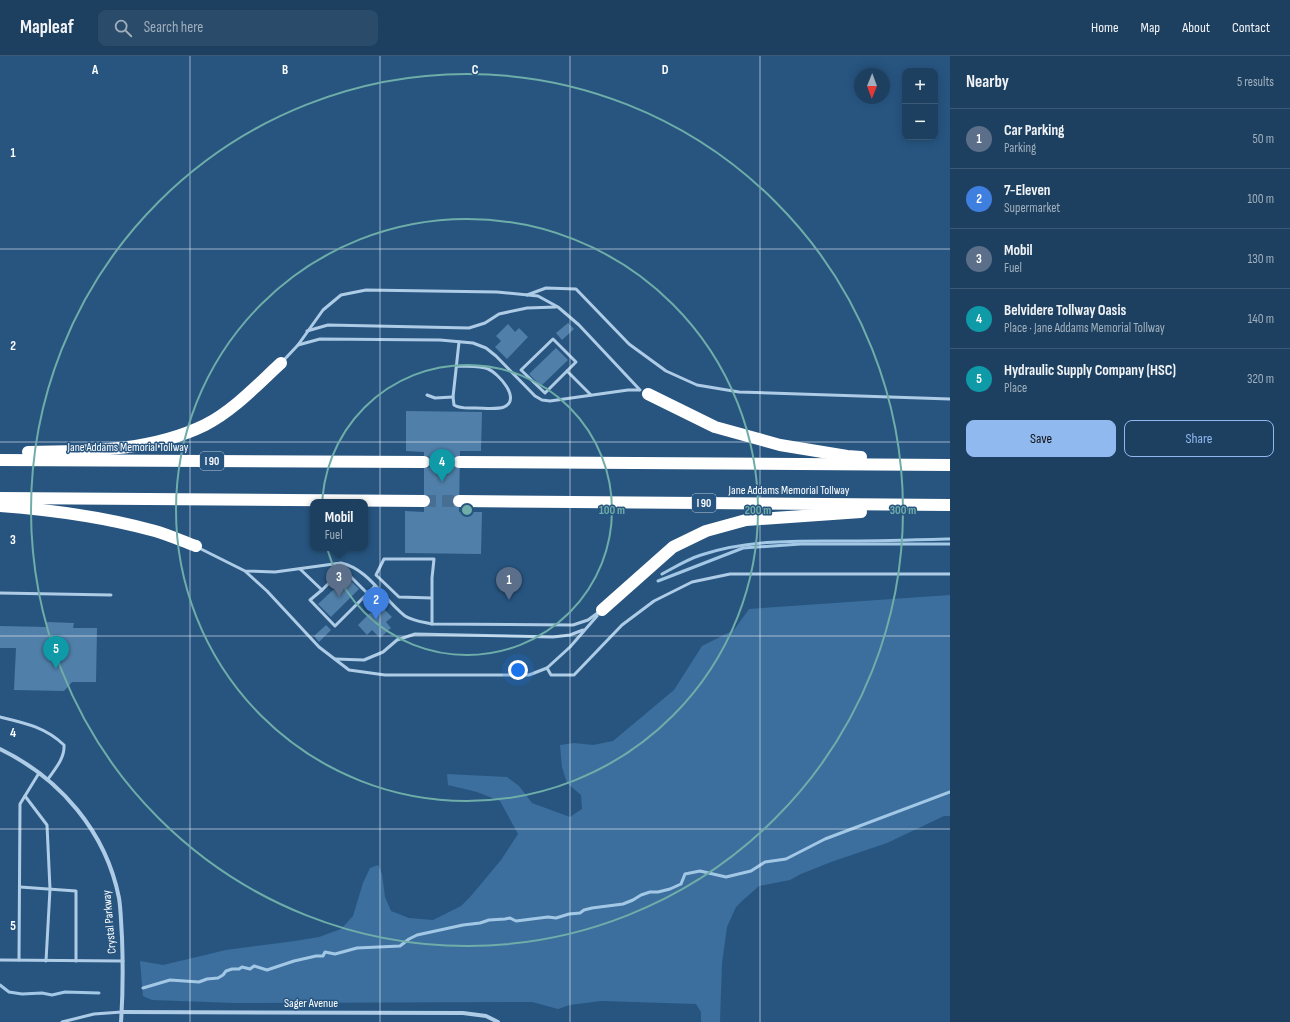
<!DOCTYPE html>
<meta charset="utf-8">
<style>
:root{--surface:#1d4060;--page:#2a4b69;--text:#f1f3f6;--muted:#a0afbd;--line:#3b5975;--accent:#90b9f0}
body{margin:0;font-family:"Sofia Sans Condensed",sans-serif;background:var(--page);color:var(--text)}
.controls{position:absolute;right:12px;top:12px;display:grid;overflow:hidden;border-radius:8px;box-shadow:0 2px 10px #0003}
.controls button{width:36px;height:36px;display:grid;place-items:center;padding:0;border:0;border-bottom:1px solid var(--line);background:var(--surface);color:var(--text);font:20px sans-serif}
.compass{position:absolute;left:854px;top:12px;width:36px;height:36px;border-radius:50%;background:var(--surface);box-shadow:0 2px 10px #0003;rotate:181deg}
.you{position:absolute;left:518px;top:614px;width:14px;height:14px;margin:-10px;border:3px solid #fff;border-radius:50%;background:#1a73e8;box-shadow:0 0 0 6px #1a73e833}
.badge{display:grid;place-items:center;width:26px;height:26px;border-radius:50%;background:var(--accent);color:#fff;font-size:13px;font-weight:700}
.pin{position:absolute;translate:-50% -33px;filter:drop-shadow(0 1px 2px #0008)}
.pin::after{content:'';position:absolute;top:21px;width:14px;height:12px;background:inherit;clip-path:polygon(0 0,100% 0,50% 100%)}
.popup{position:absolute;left:310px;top:443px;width:58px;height:52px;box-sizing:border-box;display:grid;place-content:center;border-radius:8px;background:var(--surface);filter:drop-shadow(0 1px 3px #0005);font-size:13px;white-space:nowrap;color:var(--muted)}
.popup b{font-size:15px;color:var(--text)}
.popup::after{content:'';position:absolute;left:50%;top:100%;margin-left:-8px;border:8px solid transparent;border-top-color:var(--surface)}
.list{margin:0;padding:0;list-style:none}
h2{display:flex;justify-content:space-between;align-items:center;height:52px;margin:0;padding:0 16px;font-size:17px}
h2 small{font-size:13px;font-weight:400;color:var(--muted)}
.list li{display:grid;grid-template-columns:26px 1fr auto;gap:12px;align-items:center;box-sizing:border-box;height:60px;padding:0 16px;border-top:1px solid var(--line)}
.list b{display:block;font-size:15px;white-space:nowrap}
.list p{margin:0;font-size:13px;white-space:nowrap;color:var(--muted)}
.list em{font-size:13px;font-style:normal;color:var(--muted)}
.actions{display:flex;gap:8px;padding:12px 16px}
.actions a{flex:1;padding:9px 0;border:1px solid var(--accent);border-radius:8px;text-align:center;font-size:14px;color:var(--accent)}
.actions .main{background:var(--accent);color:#111}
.icon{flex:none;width:22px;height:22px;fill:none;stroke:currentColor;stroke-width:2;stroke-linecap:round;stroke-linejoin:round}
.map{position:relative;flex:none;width:950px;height:966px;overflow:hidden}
header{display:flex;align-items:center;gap:24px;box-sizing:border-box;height:56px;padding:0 20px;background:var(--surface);border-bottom:1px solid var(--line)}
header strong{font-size:19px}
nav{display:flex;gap:22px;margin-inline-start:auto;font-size:14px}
.search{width:280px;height:36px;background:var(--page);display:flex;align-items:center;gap:10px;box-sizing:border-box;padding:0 14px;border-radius:8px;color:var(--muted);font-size:15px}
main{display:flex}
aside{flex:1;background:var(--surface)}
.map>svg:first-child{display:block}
</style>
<header>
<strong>Mapleaf</strong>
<div class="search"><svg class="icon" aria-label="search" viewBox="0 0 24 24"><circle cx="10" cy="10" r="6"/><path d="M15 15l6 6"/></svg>Search here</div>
<nav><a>Home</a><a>Map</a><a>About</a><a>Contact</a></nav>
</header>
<main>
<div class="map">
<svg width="950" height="966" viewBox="0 0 950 966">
<rect width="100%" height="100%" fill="#275580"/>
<polygon fill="#3c6f9e" points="950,539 950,760 944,760 887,787 831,806 801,818 790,824 759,830 742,845 736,851 727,871 722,907 720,966 701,966 701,956 696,948 601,945 570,949 558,953 532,946 235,947 152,944 143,940 140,905 163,909 226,894 295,885 319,881 341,873 353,860 363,827 370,812 378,809 382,818 385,841 391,855 409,862 433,864 461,850 471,840 501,804 518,778 500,745 477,736 448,729 447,718 507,721 519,730 532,747 570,761 582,753 581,739 567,727 562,711 560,689 574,687 593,689 613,685 674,634 702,590 734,574 749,553"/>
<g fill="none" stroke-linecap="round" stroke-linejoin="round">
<g stroke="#a3c8e6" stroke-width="3">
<path d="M662 518C675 511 688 503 701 499 749 483 799 485 849 485 883 485 916 484 950 483"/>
<polyline points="658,525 743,492 801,488 950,488"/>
<polyline points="0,929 9,936 22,938 42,937 52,939 65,936 99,937"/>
<polyline points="143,932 170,924 199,926 207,923 218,922 223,919 226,915 232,913 239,913 242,911 250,913 254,910 267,914 294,905 316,900 323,900 325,896 335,898 357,892 400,890 409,883 417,879 463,869 480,867 489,864 505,863 510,862 516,865 548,861 556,862 569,858 580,857 584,854 592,852 623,848 633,844 641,839 650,836 658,836 670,833 681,828 685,818 700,815 726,821 751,815 765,806 786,803 825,783 950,736"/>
</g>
</g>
<g fill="#507fa9">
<polygon points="568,267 574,273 562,284 556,277"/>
<polygon points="508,268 515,276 519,272 528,281 507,303 495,291 501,285 496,280"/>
<polygon points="556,292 568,304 541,330 529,318"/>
<polygon points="406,355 482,356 481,395 460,395 459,456 482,456 481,498 405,497 405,455 424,456 424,396 406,395"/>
<polygon points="347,521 359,533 331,561 318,548"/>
<polygon points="379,548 392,561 386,566 391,572 380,582 372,574 367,579 358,569"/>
<polygon points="47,566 74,567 73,572 97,572 96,626 72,626 64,635 14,634 16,592 0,592 0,570 47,571"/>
<polygon points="326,569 331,574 319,586 314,580"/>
</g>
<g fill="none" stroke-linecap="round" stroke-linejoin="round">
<g stroke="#476e93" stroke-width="12" stroke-dasharray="12 6" stroke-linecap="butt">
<polyline points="424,406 459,406"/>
<polyline points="424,445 459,445"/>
</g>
<g stroke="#aecce6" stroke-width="3">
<polyline points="527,239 546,232 576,233 629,288 666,315 697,329 739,336 950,343"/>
<polyline points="307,275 328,269 469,272 485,267 499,258 527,252 556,251"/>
<polygon points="553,283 576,306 545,337 521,314"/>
<polyline points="298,289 323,254 341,239 366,234 497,236 538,240 558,251 579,269 640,334"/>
<polyline points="283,305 298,289 320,283 440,284 473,287 486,292 496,300 535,340 542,344 550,345 628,334 639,334"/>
<path d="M457 310C466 311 479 309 488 313 498 317 522 343 504 351 496 354 484 352 475 352 468 352 460 353 454 349L453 341 459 286"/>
<polyline points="567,315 591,339"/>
<polyline points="427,339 435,342 453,341"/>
<path d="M197 491 245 515 275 516 341 507C369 513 383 543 405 560 413 565 423 566 432 568L573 569 588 564 599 556"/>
<polyline points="300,513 322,534 343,513 367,537"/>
<polyline points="246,516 267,535 319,591 349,614 385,619 529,619 547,612 570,591 597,560"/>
<polyline points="322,534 310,544 335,570 375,530"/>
<polyline points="0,537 111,539"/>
<polyline points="432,542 399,541 376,519 384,503 434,503 432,522 432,568"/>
<polyline points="335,603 364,604 383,596 397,584 415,578 553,581 570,579 583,574"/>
<polyline points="547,612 551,619 574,619 622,569 654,545 692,526 730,518 950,518"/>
<path d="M0 661C25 667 45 671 64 689 65 702 55 713 48 723"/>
<polyline points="25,740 47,769 50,833 46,905"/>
<polyline points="20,831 76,835 76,905"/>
<polyline points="0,904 123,905"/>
<polyline points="19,904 20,748 39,717"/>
<polyline points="62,966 94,958 122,956"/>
</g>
<g stroke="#aecce6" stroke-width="4">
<path d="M0 693C60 722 106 776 119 842 121 854 121 868 122 881 123 909 123 938 121 966"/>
<polyline points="122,956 463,957 486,960 498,966"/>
</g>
<g stroke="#fff" stroke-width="12">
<polyline points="648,338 715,371 780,389 847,400 861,401"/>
<path d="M28 396C87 395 150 396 205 369 234 354 257 329 281 307"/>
<polyline points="0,404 424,406"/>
<polyline points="459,406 950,409"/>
<polyline points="0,442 424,445"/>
<polyline points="459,445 950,449"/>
<path d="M0 450C53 454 104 461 155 475 169 479 182 485 196 490"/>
<polyline points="602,554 673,491 706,475 746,464 861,456"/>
</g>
</g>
<path fill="none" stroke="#fff" stroke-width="1" stroke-opacity="0.55" d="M190 0V966M380 0V966M570 0V966M760 0V966M0 193H950M0 386H950M0 580H950M0 773H950"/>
<g fill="none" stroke="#6fada8" stroke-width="2">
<circle cx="467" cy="454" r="145"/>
<circle cx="467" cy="454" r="291"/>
<circle cx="467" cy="454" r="436"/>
</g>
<g text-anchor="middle" stroke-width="3" stroke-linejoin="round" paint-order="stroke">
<g fill="#275580" stroke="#beccd9" stroke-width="1">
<rect x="200" y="396" width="24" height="18" rx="3"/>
<rect x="692" y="438" width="24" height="18" rx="3"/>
</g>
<g font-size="11" font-weight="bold" fill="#fff">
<text x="212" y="409">I 90</text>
<text x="704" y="451">I 90</text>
</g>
<g font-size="12" fill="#fff" stroke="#275580">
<text x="128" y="395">Jane Addams Memorial Tollway</text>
<text x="789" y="438">Jane Addams Memorial Tollway</text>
<text transform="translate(109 866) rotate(-95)" y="4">Crystal Parkway</text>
<text x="311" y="951">Sager Avenue</text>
</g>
</g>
<g font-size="13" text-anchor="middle" font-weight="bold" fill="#fff" stroke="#275580" stroke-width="3" stroke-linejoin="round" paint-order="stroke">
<text x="95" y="18">A</text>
<text x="285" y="18">B</text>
<text x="475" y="18">C</text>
<text x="665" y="18">D</text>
<text x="13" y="101">1</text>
<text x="13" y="294">2</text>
<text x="13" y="488">3</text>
<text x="13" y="681">4</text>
<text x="13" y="874">5</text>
</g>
<circle cx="467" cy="454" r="6" fill="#6fada8" stroke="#275580" stroke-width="2"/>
<g font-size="12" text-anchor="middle" font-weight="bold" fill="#6fada8" stroke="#275580" stroke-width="3" stroke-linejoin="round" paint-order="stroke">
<text x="612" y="458">100 m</text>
<text x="758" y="458">200 m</text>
<text x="903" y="458">300 m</text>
</g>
</svg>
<div class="controls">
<button>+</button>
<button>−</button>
</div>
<svg class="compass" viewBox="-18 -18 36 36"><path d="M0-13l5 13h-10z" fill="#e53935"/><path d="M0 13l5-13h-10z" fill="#a0afbd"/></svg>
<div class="you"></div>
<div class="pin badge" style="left:509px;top:544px;background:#5c6f8a">1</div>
<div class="pin badge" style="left:376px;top:564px;background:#3f7fe0">2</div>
<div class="pin badge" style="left:339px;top:541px;background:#5c6f8a">3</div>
<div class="popup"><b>Mobil</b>Fuel</div>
<div class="pin badge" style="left:442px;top:426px;background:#0f9aa8">4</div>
<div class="pin badge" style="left:56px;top:613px;background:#0f9aa8">5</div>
</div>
<aside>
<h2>Nearby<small>5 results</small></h2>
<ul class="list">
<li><span class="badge" style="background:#5c6f8a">1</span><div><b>Car Parking</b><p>Parking</p></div><em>50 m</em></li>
<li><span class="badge" style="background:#3f7fe0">2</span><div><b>7-Eleven</b><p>Supermarket</p></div><em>100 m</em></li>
<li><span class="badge" style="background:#5c6f8a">3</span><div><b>Mobil</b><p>Fuel</p></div><em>130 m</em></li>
<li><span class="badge" style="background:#0f9aa8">4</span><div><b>Belvidere Tollway Oasis</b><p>Place · Jane Addams Memorial Tollway</p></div><em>140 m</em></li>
<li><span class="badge" style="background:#0f9aa8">5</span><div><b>Hydraulic Supply Company (HSC)</b><p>Place</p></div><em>320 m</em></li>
</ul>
<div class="actions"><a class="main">Save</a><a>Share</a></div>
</aside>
</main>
